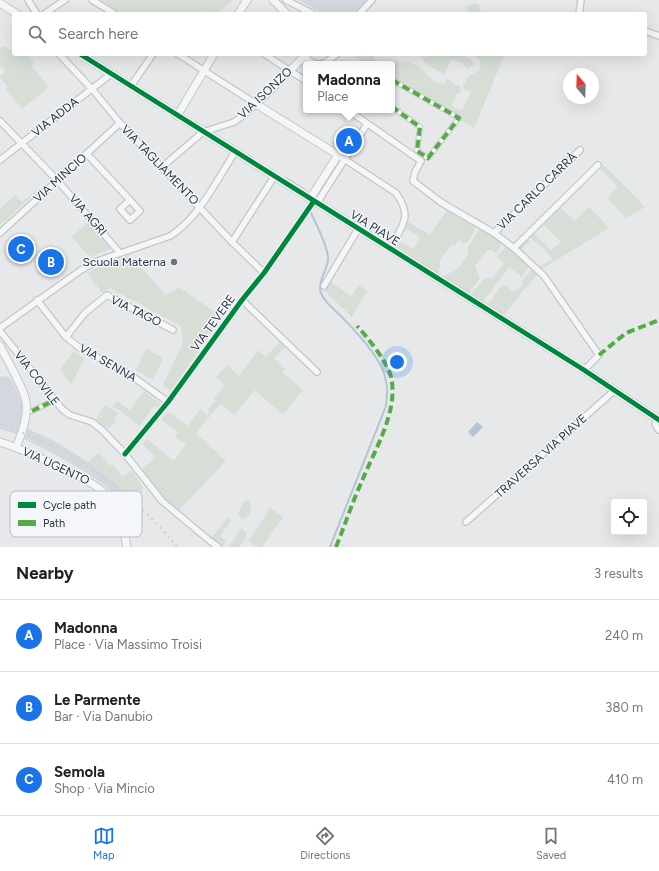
<!DOCTYPE html>
<meta charset="utf-8">
<style>
:root{--surface:#fff;--page:#f6f6f6;--text:#222;--muted:#767676;--line:#e0e0e0;--accent:#1a73e8}
body{margin:0;font-family:Figtree,sans-serif;background:var(--page);color:var(--text)}
.controls{position:absolute;right:12px;bottom:12px;display:grid;overflow:hidden;border-radius:4px;box-shadow:0 4px 16px #0002}
.controls button{width:36px;height:36px;display:grid;place-items:center;padding:0;border:0;border-bottom:1px solid var(--line);background:var(--surface);color:var(--text);font:20px sans-serif}
.compass{position:absolute;left:563px;top:68px;width:36px;height:36px;border-radius:50%;background:var(--surface);box-shadow:0 4px 16px #0002;rotate:341deg}
.you{position:absolute;left:397px;top:362px;width:14px;height:14px;margin:-10px;border:3px solid #fff;border-radius:50%;background:#1a73e8;box-shadow:0 0 0 6px #1a73e833}
.badge{display:grid;place-items:center;width:26px;height:26px;border-radius:50%;background:var(--accent);color:#fff;font-size:13px;font-weight:700}
.pin{position:absolute;translate:-50% -50%;border:2px solid #fff;box-shadow:0 1px 4px #0006}
.popup{position:absolute;left:303px;top:61px;width:92px;height:52px;box-sizing:border-box;display:grid;place-content:center;border-radius:4px;background:var(--surface);filter:drop-shadow(0 1px 3px #0005);font-size:13px;white-space:nowrap;color:var(--muted)}
.popup b{font-size:15px;color:var(--text)}
.popup::after{content:'';position:absolute;left:50%;top:100%;margin-left:-8px;border:8px solid transparent;border-top-color:var(--surface)}
.list{margin:0;padding:0;list-style:none}
h2{display:flex;justify-content:space-between;align-items:center;height:52px;margin:0;padding:0 16px;font-size:17px}
h2 small{font-size:13px;font-weight:400;color:var(--muted)}
.list li{display:grid;grid-template-columns:26px 1fr auto;gap:12px;align-items:center;box-sizing:border-box;height:72px;padding:0 16px;border-top:1px solid var(--line)}
.list b{display:block;font-size:15px;white-space:nowrap}
.list p{margin:0;font-size:13px;white-space:nowrap;color:var(--muted)}
.list em{font-size:13px;font-style:normal;color:var(--muted)}
.icon{flex:none;width:22px;height:22px;fill:none;stroke:currentColor;stroke-width:2;stroke-linecap:round;stroke-linejoin:round}
.map{position:relative;flex:none;width:659px;height:547px;overflow:hidden}
.search{position:absolute;background:var(--surface);box-shadow:0 4px 16px #0002;left:12px;right:12px;top:12px;height:44px;display:flex;align-items:center;gap:10px;box-sizing:border-box;padding:0 14px;border-radius:4px;color:var(--muted);font-size:15px}
.sheet{height:268px;background:var(--surface)}
nav{display:flex;justify-content:space-around;align-items:center;box-sizing:border-box;height:56px;border-top:1px solid var(--line);background:var(--surface);font-size:11px;color:var(--muted)}
nav a{display:grid;justify-items:center;gap:2px}
nav .on{color:var(--accent)}
.map>svg:first-child{display:block}
</style>
<div class="map">
<svg width="659" height="547" viewBox="0 0 659 547">
<rect width="100%" height="100%" fill="#e6e8ea"/>
<g fill="#d4d7dd">
<polygon points="298,0 367,0 355,14 323,14"/>
<polygon points="0,376 10,377 22,402 23,409 22,419 16,434 0,429"/>
<polygon points="28,429 56,442 88,462 118,485 140,503 137,511 105,486 87,473 49,451 24,439"/>
</g>
<g fill="#d6ded6">
<path d="M101 0H233C224 7 216 18 205 11L202 14H123Z"/>
<polygon points="478,3 482,14 470,14 465,6"/>
<polygon points="3,46 14,52 14,54 19,54 24,56 27,54 34,64 32,66 49,87 22,109 6,89 8,87 0,77 5,71 0,65 0,49"/>
<path d="M351 54H368L373 55 375 60 379 63C382 62 384 61 388 61 395 61 406 61 413 64 425 67 431 85 444 84L448 79 455 85H459L461 91 456 95 457 97 451 104 456 109 462 110 471 92 464 89 463 85 470 75 479 71 481 65 479 60 472 54H505L474 128 392 80V64H366Z"/>
<path d="M446 55C456 55 471 53 474 66L467 69 466 67 464 66 462 63 451 59 444 75C436 68 426 66 420 57Z"/>
<polygon points="342,127 356,137 345,152 332,144"/>
<polygon points="604,165 645,207 626,218 607,198 618,187 600,169"/>
<polygon points="39,188 40,189 0,225 0,209 15,195 22,202"/>
<polygon points="560,207 574,221 589,207 609,228 540,270 518,249 527,239 530,242 523,247 522,250 539,267 553,259 538,243 534,242 530,236 533,233 551,250 561,242 543,224"/>
<polygon points="447,210 477,226 467,243 463,243 458,240 455,246 451,245 440,260 439,272 436,274 393,247 399,241 413,249 420,237 405,228 408,222 430,235"/>
<polygon points="88,222 109,245 110,249 90,257 72,237"/>
<polygon points="480,228 500,241 501,245 496,253 492,250 487,250 475,266 480,278 468,294 441,277 458,269 468,255 468,247"/>
<polygon points="506,246 529,266 522,277 509,267 484,300 480,302 472,296 471,294 484,279 493,278 504,263 497,257"/>
<polygon points="130,255 166,295 179,287 222,317 171,391 163,385 183,343 181,326 110,288 102,293 87,273 109,262"/>
<polygon points="532,269 537,274 503,316 487,306 501,286 506,285 511,291 518,290 524,283 522,281"/>
<polygon points="330,281 351,297 359,285 367,291 352,317 324,290"/>
<polygon points="280,342 285,347 274,358 285,369 282,372 303,390 283,415 255,390 234,415 220,404 196,433 226,461 178,511 157,491 142,469 156,457 142,444 147,439 174,461 186,444 175,437 178,432 161,420 168,412 188,426 200,409 207,415 210,412 207,410 216,401 214,398 225,386 216,377 227,365 239,376 258,350 266,357"/>
<polygon points="146,349 163,358 153,380 136,370"/>
<polygon points="73,352 85,358 71,384 60,370"/>
<polygon points="144,391 161,404 158,408 154,406 139,426 121,411 113,407 117,401 130,410"/>
<polygon points="105,405 118,413 114,418 116,420 109,429 95,421"/>
<polygon points="99,453 110,466 112,464 123,477 131,470 143,487 140,503 88,462"/>
<path d="M246 500 250 501C253 508 250 515 244 519L241 518 238 514 242 504Z"/>
<polygon points="270,508 283,517 262,547 257,547 249,541"/>
<polygon points="228,518 231,520 220,536 226,541 223,546 211,538"/>
<polygon points="242,528 246,533 246,538 239,547 228,547"/>
</g>
<polygon fill="#b4c4d5" points="477,422 483,427 473,437 468,432"/>
<g fill="none" stroke-linecap="round" stroke-linejoin="round">
<g stroke="#b4c4d5" stroke-width="2">
<polyline points="286,178 305,190"/>
<path d="M310 211C315 221 329 250 328 260 327 270 317 283 321 293 324 302 335 310 341 316 356 332 383 359 386 381 388 389 387 398 386 406L330 547"/>
</g>
<defs>
<g id="pedestrian">
<polyline points="392,80 459,118 428,158 417,151 420,127 392,107"/>
<polyline points="32,411 55,400"/>
</g>
<g id="minor">
<polyline points="28,0 37,14"/>
<polyline points="92,0 115,14"/>
<polyline points="286,0 313,14"/>
<polyline points="44,14 65,0"/>
<polyline points="359,14 372,0"/>
<polyline points="579,14 581,0"/>
<polyline points="645,31 659,36"/>
<polyline points="59,54 92,89 120,123 232,242 264,273"/>
<polyline points="264,54 306,81"/>
<polyline points="305,56 311,62 317,64"/>
<polyline points="320,64 325,63 337,54"/>
<polyline points="131,86 153,54"/>
<polyline points="348,110 421,161 415,172 413,181 442,203 494,233 514,248 544,276 599,355 584,370"/>
<polyline points="0,121 57,180 120,253"/>
<polyline points="87,154 130,200"/>
<path d="M338 155 396 193C412 216 404 223 392 245"/>
<polyline points="0,160 111,74"/>
<polyline points="162,167 203,132 234,122 244,115 256,104 178,54"/>
<polygon points="130,200 140,211 130,220 120,209"/>
<polyline points="317,203 367,124"/>
<polyline points="0,233 120,123"/>
<polyline points="494,233 580,150"/>
<polyline points="232,242 274,177"/>
<polyline points="514,248 598,165"/>
<polyline points="324,286 358,229"/>
<polyline points="37,300 66,337 81,349 129,374 168,402"/>
<polyline points="242,300 317,372"/>
<path d="M0 328 81 270 95 262 170 236C198 219 217 180 235 152"/>
<polyline points="0,331 62,409 70,415 92,422 103,431 125,454 162,501 210,541 218,547"/>
<polyline points="66,337 85,313 107,295 173,330"/>
<polyline points="658,420 655,424 659,430"/>
<polyline points="125,454 168,402 242,300 264,273 314,201"/>
<polyline points="466,522 615,390"/>
</g>
<g id="tertiary">
<polyline points="273,0 287,14"/>
<polyline points="0,3 17,14"/>
<polyline points="238,14 247,0"/>
<polyline points="80,54 584,370 659,420"/>
<polyline points="307,54 256,104 338,155 310,199"/>
<polyline points="177,116 214,54"/>
<path d="M0 346C7 360 24 388 26 402 28 418 22 433 16 447"/>
<path d="M0 442C20 448 38 457 57 466 85 479 110 488 121 520 124 528 125 538 127 547"/>
</g>
</defs>
<use href="#pedestrian" stroke="#c4c6c8" stroke-width="6"/>
<use href="#minor" stroke="#c4c6c8" stroke-width="8"/>
<use href="#tertiary" stroke="#c4c6c8" stroke-width="9"/>
<use href="#pedestrian" stroke="#f5f6f7" stroke-width="4"/>
<use href="#minor" stroke="#f5f6f7" stroke-width="5.5"/>
<use href="#tertiary" stroke="#f5f6f7" stroke-width="7"/>
<path stroke="#cecfd2" stroke-width="2" stroke-dasharray="2 4" stroke-linecap="butt" d="M0 424C71 449 130 489 177 547"/>
<g stroke="#54ac47" stroke-width="4" stroke-dasharray="8 4" stroke-linecap="butt">
<polyline points="392,80 459,118 428,158 417,151 420,127 392,107"/>
<polyline points="599,355 626,333 659,320"/>
<polyline points="32,411 55,400"/>
<path d="M336 547C345 525 352 503 362 481 374 451 399 411 391 377 387 361 368 338 357 326"/>
</g>
<defs>
<g id="cycleway">
<polyline points="80,54 584,370 659,420"/>
<polyline points="125,454 168,402 242,300 264,273 314,201"/>
</g>
</defs>
<use href="#cycleway" stroke="#f4f6f9" stroke-width="8"/>
<use href="#cycleway" stroke="#00873e" stroke-width="5"/>
</g>
<circle fill="#6c737f" stroke="#f4f6f9" stroke-width="1.5" cx="174" cy="262" r="4"/>
<g text-anchor="middle" stroke-width="3" stroke-linejoin="round" paint-order="stroke">
<g font-size="12" fill="#2b3445" stroke="#f4f6f9">
<text transform="translate(265 93) rotate(-43)" y="4">VIA ISONZO</text>
<text transform="translate(55 117) rotate(-38)" y="4">VIA ADDA</text>
<text transform="translate(160 165) rotate(46)" y="4">VIA TAGLIAMENTO</text>
<text transform="translate(60 178) rotate(-42)" y="4">VIA MINCIO</text>
<text transform="translate(537 191) rotate(-44)" y="4">VIA CARLO CARRÀ</text>
<text transform="translate(88 215) rotate(49)" y="4">VIA AGRI</text>
<text transform="translate(375 228) rotate(32)" y="4">VIA PIAVE</text>
<text transform="translate(136 311) rotate(26)" y="4">VIA TAGO</text>
<text transform="translate(213 323) rotate(-54)" y="4">VIA TEVERE</text>
<text transform="translate(108 363) rotate(30)" y="4">VIA SENNA</text>
<text transform="translate(37 378) rotate(52)" y="4">VIA COVILE</text>
<text transform="translate(541 456) rotate(-42)" y="4">TRAVERSA VIA PIAVE</text>
<text transform="translate(56 466) rotate(25)" y="4">VIA UGENTO</text>
</g>
<g font-size="12" fill="#2b3445" stroke="#f4f6f9" text-anchor="end">
<text x="166" y="266">Scuola Materna</text>
</g>
</g>
<rect x="10" y="491" width="132" height="46" rx="6" fill="#f4f6f9" stroke="#b8bcc3" stroke-width="1"/>
<rect x="18" y="502" width="18" height="6" fill="#00873e"/>
<rect x="18" y="520" width="18" height="6" fill="#54ac47"/>
<g font-size="11" fill="#2b3445">
<text x="43" y="509">Cycle path</text>
<text x="43" y="527">Path</text>
</g>
</svg>
<div class="controls">
<button><svg class="icon" aria-label="locate" viewBox="0 0 24 24"><circle cx="12" cy="12" r="6"/><path d="M12 2v4M12 18v4M2 12h4M18 12h4"/></svg></button>
</div>
<svg class="compass" viewBox="-18 -18 36 36"><path d="M0-13l5 13h-10z" fill="#e53935"/><path d="M0 13l5-13h-10z" fill="#767676"/></svg>
<div class="you"></div>
<div class="pin badge" style="left:349px;top:141px">A</div>
<div class="popup"><b>Madonna</b>Place</div>
<div class="pin badge" style="left:51px;top:262px">B</div>
<div class="pin badge" style="left:21px;top:249px">C</div>
<div class="search"><svg class="icon" aria-label="search" viewBox="0 0 24 24"><circle cx="10" cy="10" r="6"/><path d="M15 15l6 6"/></svg>Search here</div>
</div>
<section class="sheet">
<h2>Nearby<small>3 results</small></h2>
<ul class="list">
<li><span class="badge">A</span><div><b>Madonna</b><p>Place · Via Massimo Troisi</p></div><em>240 m</em></li>
<li><span class="badge">B</span><div><b>Le Parmente</b><p>Bar · Via Danubio</p></div><em>380 m</em></li>
<li><span class="badge">C</span><div><b>Semola</b><p>Shop · Via Mincio</p></div><em>410 m</em></li>
</ul>
</section>
<nav>
<a class="on"><svg class="icon" aria-label="map" viewBox="0 0 24 24"><path d="M3 6l6-2 6 2 6-2v14l-6 2-6-2-6 2zM9 4v14M15 6v14"/></svg>Map</a>
<a><svg class="icon" aria-label="directions" viewBox="0 0 24 24"><path d="M12 3l9 9-9 9-9-9zM9 14v-3h6M13 9l2 2-2 2"/></svg>Directions</a>
<a><svg class="icon" aria-label="saved" viewBox="0 0 24 24"><path d="M7 4h10v16l-5-4-5 4z"/></svg>Saved</a>
</nav>
